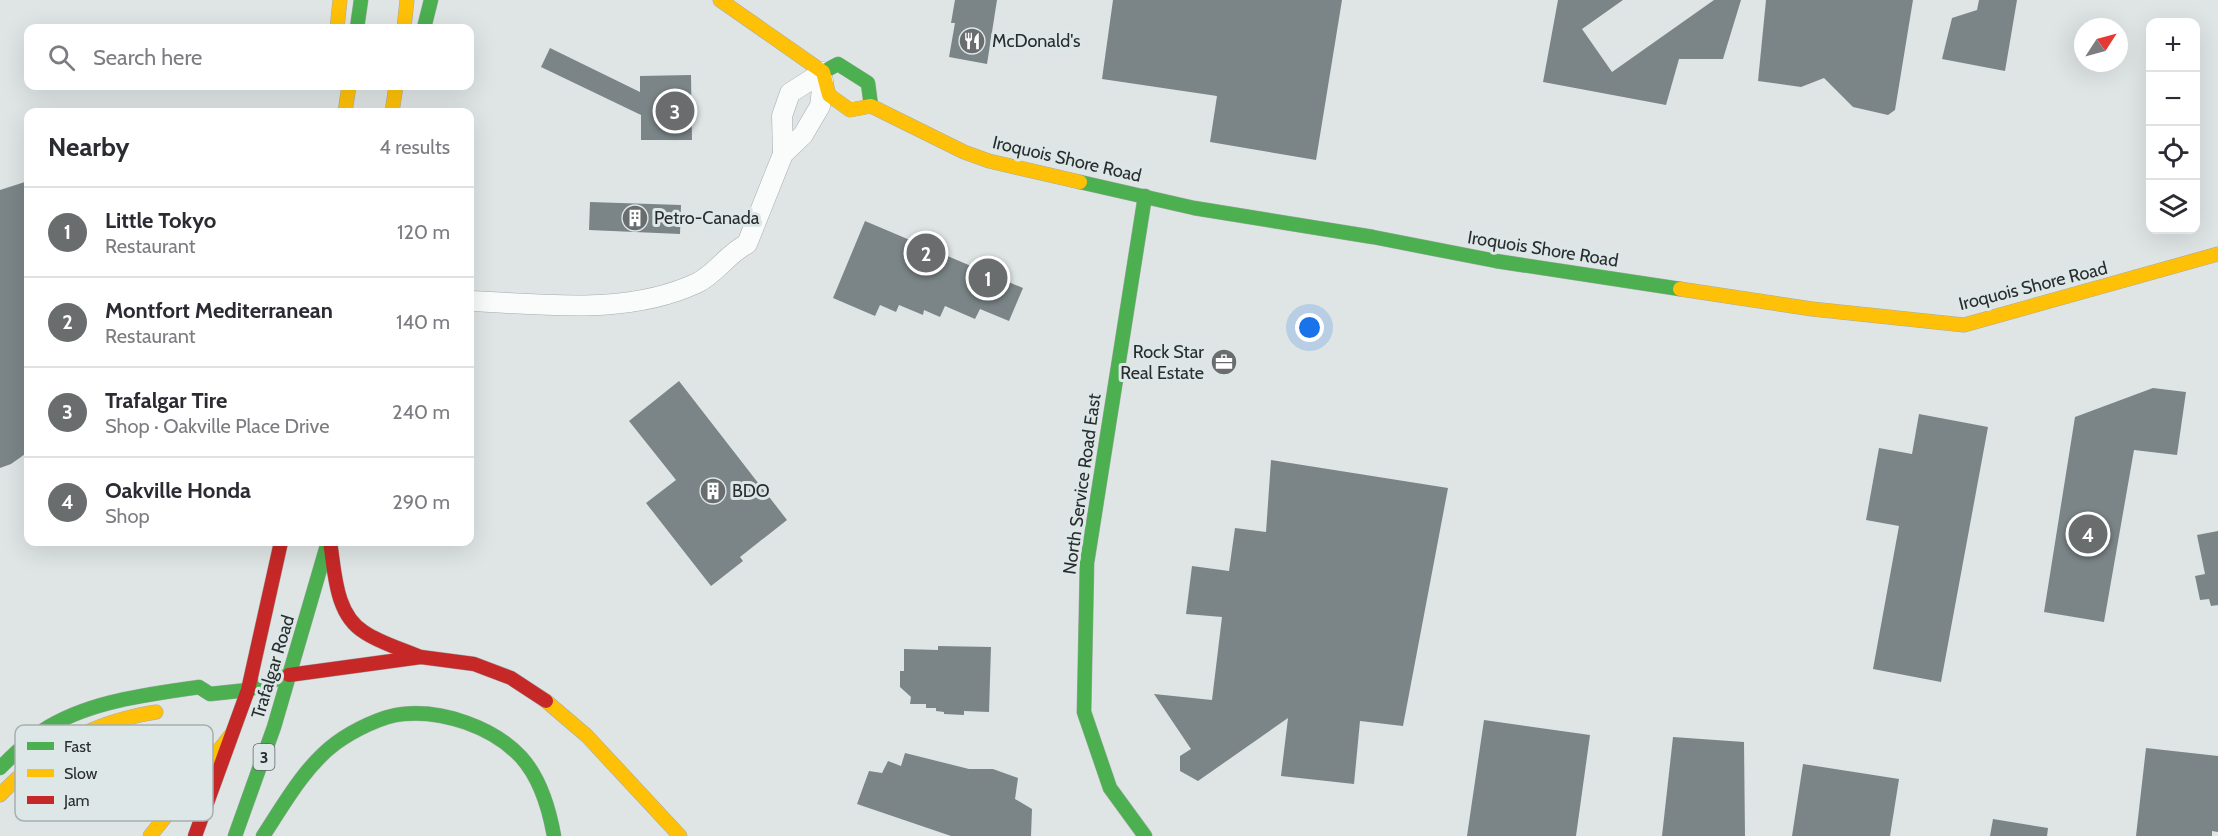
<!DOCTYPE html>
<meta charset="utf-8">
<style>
:root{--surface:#fff;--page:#f7f7f7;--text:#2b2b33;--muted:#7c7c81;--line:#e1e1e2;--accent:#696d6d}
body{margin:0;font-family:Cabin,sans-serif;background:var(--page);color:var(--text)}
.controls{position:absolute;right:18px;top:18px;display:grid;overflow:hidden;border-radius:12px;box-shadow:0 6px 24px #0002}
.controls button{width:54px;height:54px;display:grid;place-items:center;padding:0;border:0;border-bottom:2px solid var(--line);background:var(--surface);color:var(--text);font:30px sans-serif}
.compass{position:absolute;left:2074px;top:18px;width:54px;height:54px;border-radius:50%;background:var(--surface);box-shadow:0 6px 24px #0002;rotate:54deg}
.you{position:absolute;left:1310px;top:328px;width:21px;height:21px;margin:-15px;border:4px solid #fff;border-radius:50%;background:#1a73e8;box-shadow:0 0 0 9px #1a73e833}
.badge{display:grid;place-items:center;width:39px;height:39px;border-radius:50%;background:var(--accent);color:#fff;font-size:20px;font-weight:700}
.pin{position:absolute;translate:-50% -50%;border:3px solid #fff;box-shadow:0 2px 6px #0006}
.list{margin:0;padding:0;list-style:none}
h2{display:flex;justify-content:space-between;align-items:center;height:78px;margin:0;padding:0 24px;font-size:26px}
h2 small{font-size:20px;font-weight:400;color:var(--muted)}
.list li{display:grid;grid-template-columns:39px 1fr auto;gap:18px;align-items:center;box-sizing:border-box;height:90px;padding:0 24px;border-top:2px solid var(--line)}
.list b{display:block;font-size:22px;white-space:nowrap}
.list p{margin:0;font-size:20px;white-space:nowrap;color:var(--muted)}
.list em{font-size:20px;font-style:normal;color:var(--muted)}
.icon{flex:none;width:33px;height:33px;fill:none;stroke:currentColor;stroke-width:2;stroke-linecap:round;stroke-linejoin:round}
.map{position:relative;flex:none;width:2218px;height:836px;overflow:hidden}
.search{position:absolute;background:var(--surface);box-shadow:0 6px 24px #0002;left:24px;top:24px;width:450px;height:66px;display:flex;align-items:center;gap:15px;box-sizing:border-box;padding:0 21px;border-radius:12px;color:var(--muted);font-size:22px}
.panel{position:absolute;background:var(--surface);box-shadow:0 6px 24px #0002;left:24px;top:108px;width:450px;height:438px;border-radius:12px}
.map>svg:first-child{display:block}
</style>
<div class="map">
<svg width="2218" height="836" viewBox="0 0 2218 836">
<rect width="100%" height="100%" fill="#dfe5e5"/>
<g fill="#7b8588">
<polygon points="955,0 997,0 987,64 949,57 955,23 951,23"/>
<polygon points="1113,0 1342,0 1316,160 1210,142 1217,96 1102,79"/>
<polygon points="1558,0 1623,0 1582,29 1612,72 1714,0 1741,0 1723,59 1679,59 1666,105 1543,82"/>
<polygon points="1766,0 1913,0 1895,110 1888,115 1853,107 1824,78 1801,87 1758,81"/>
<polygon points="1979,0 2017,0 2005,71 1942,59 1952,18 1977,10"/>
<polygon points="550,48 640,92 640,76 691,75 692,140 641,140 641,115 541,67"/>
<polygon points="28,181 28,452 11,464 0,468 0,190"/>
<polygon points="590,202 681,205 680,234 589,230"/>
<polygon points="865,221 1023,288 1009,321 980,309 975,319 945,306 940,317 924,310 923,315 899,305 896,312 880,305 875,316 833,298"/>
<polygon points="679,381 787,520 740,557 743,561 711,586 646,503 676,480 629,421"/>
<polygon points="2153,388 2186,392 2177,455 2134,450 2104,622 2044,612 2075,417"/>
<polygon points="1919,414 1988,427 1941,682 1873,669 1899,526 1866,520 1879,448 1912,454"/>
<polygon points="1271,460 1448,488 1403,726 1360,721 1354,784 1281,776 1288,718 1198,781 1180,771 1180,756 1191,749 1154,694 1212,700 1222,617 1186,614 1192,566 1229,571 1235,528 1266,532"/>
<polygon points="2218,531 2218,605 2211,606 2209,599 2200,600 2195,576 2205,574 2197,535"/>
<polygon points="938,646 991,647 989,712 964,711 964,715 944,714 944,712 936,711 936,708 926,708 926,704 910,704 911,697 900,687 900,671 904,671 904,649 938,650"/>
<polygon points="1484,720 1590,735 1576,836 1467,836"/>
<polygon points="1673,737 1744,742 1745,836 1662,836"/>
<polygon points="2146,748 2218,756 2218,832 2212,831 2212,836 2136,836"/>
<polygon points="905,753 969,769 993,769 1018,778 1015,799 1032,809 1031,836 951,836 857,804 869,771 882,773 888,761 901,766"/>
<polygon points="1803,764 1899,779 1890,836 1792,836"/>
<polygon points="1993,819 2048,828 2047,836 1990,836"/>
</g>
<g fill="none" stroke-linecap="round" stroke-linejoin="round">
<defs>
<g id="street">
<polyline points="783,154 782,116 790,93 823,72"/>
<path d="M470 301C545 304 626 316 697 283 716 274 728 253 747 244L783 154 803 135 820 106 823 81"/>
</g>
<g id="fast">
<polyline points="357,28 361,0"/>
<polyline points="424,28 431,0"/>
<polyline points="823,72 838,64 868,83 871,106"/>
<polyline points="1080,182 1194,208 1373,237 1496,261 1680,289"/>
<polyline points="1145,196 1087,563 1084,712 1110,788 1145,836"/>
<path d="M0 768C13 755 26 742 42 731 88 701 146 695 199 687L210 694 248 690 289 675"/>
<polyline points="235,836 274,727 328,542"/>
<path d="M263 836C284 804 305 766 336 743 354 730 382 716 403 714 443 710 493 727 521 757 540 778 549 808 554 836"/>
</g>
<g id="slow">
<polyline points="720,0 823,72 829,95 850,110 871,106 964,152 989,161 1080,182"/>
<polyline points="337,28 340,0"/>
<polyline points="404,28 407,0"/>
<polyline points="345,112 349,86"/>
<polyline points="392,112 396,86"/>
<polyline points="1680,289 1812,309 1964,325 2218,254"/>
<polyline points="546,701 587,736 680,836"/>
<path d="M0 795C44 749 93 722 156 712"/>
<polyline points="150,836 231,735"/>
</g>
<g id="jam">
<path d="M330 542C335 572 335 614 364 632 380 643 402 649 420 657"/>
<polyline points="289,675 421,657 474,664 511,678 546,701"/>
<polyline points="195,836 248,690 281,542"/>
</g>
</defs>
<use href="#street" stroke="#a6abab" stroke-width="21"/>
<use href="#fast" stroke="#a6abab" stroke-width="15"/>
<use href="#slow" stroke="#a6abab" stroke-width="15"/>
<use href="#jam" stroke="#a6abab" stroke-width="15"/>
<use href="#street" stroke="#fafbfb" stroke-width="20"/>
<use href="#fast" stroke="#4caf50" stroke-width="14"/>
<use href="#slow" stroke="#ffc107" stroke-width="14"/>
<use href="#jam" stroke="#c62828" stroke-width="14"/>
</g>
<defs>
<symbol id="restaurant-disc" viewBox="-11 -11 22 22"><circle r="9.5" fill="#696d6d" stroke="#dde7e7"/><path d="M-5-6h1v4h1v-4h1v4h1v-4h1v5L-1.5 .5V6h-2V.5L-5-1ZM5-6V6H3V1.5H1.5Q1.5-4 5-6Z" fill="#fff"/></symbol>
<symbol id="building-disc" viewBox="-11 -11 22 22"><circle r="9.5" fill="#696d6d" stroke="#dde7e7"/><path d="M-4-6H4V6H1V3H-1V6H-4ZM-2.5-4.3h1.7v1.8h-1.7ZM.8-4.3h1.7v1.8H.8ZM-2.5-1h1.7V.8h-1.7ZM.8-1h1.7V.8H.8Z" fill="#fff"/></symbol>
<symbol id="office-disc" viewBox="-11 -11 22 22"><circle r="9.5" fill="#696d6d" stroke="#dde7e7"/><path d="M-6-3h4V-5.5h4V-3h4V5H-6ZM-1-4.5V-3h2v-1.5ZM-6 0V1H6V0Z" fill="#fff"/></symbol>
</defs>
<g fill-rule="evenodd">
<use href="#restaurant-disc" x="957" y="26" width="30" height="30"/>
<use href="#building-disc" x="620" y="203" width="30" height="30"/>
<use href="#office-disc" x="1209" y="347" width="30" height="30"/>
<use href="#building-disc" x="698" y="476" width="30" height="30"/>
</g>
<g text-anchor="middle" stroke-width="6" stroke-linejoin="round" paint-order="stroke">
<rect fill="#dde7e7" stroke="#5f6565" stroke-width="1.5" x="253.5" y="744" width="21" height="26" rx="4.5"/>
<g font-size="16" font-weight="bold" fill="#292d2d">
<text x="264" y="763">3</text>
</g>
<g font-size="18" fill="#292d2d" stroke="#dde7e7" text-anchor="start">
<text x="992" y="47">McDonald's</text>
<text x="654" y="224">Petro-Canada</text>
<text x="1204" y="358" text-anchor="end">Rock Star<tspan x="1204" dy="21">Real Estate</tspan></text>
<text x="732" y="497">BDO</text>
</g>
<g font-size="18" fill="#292d2d" stroke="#dde7e7">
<text transform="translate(1067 159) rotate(13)" y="6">Iroquois Shore Road</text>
<text transform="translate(1543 249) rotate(9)" y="6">Iroquois Shore Road</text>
<text transform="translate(2033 286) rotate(-14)" y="6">Iroquois Shore Road</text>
<text transform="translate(1082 484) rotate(-82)" y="6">North Service Road East</text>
<text transform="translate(273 667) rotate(-73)" y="6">Trafalgar Road</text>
</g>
</g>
<rect x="15" y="725" width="198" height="96" rx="9" fill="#dde7e7" stroke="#a7afaf" stroke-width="1.5"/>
<rect x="27" y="742" width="27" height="8" fill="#4caf50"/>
<rect x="27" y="769" width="27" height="8" fill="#ffc107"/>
<rect x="27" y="796" width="27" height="8" fill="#c62828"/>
<g font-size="16" fill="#292d2d">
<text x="64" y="752">Fast</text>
<text x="64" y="779">Slow</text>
<text x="64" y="806">Jam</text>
</g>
</svg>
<div class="controls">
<button>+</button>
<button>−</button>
<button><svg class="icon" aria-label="locate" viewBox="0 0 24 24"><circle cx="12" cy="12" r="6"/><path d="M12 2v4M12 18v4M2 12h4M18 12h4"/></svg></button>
<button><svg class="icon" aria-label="layers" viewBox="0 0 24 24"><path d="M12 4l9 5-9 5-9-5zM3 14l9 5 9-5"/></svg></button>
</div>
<svg class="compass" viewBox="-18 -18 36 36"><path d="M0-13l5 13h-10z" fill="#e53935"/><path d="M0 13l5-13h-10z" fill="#7c7c81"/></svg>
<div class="you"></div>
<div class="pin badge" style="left:988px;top:278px">1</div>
<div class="pin badge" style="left:926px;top:253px">2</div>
<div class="pin badge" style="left:675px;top:111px">3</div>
<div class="pin badge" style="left:2088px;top:534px">4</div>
<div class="search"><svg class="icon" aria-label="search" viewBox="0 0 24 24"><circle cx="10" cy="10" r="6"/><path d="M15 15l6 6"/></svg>Search here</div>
<section class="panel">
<h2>Nearby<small>4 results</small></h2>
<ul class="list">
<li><span class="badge">1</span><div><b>Little Tokyo</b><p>Restaurant</p></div><em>120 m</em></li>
<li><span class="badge">2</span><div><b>Montfort Mediterranean</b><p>Restaurant</p></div><em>140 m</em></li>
<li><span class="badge">3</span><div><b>Trafalgar Tire</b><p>Shop · Oakville Place Drive</p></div><em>240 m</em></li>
<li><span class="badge">4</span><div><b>Oakville Honda</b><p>Shop</p></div><em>290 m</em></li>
</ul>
</section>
</div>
